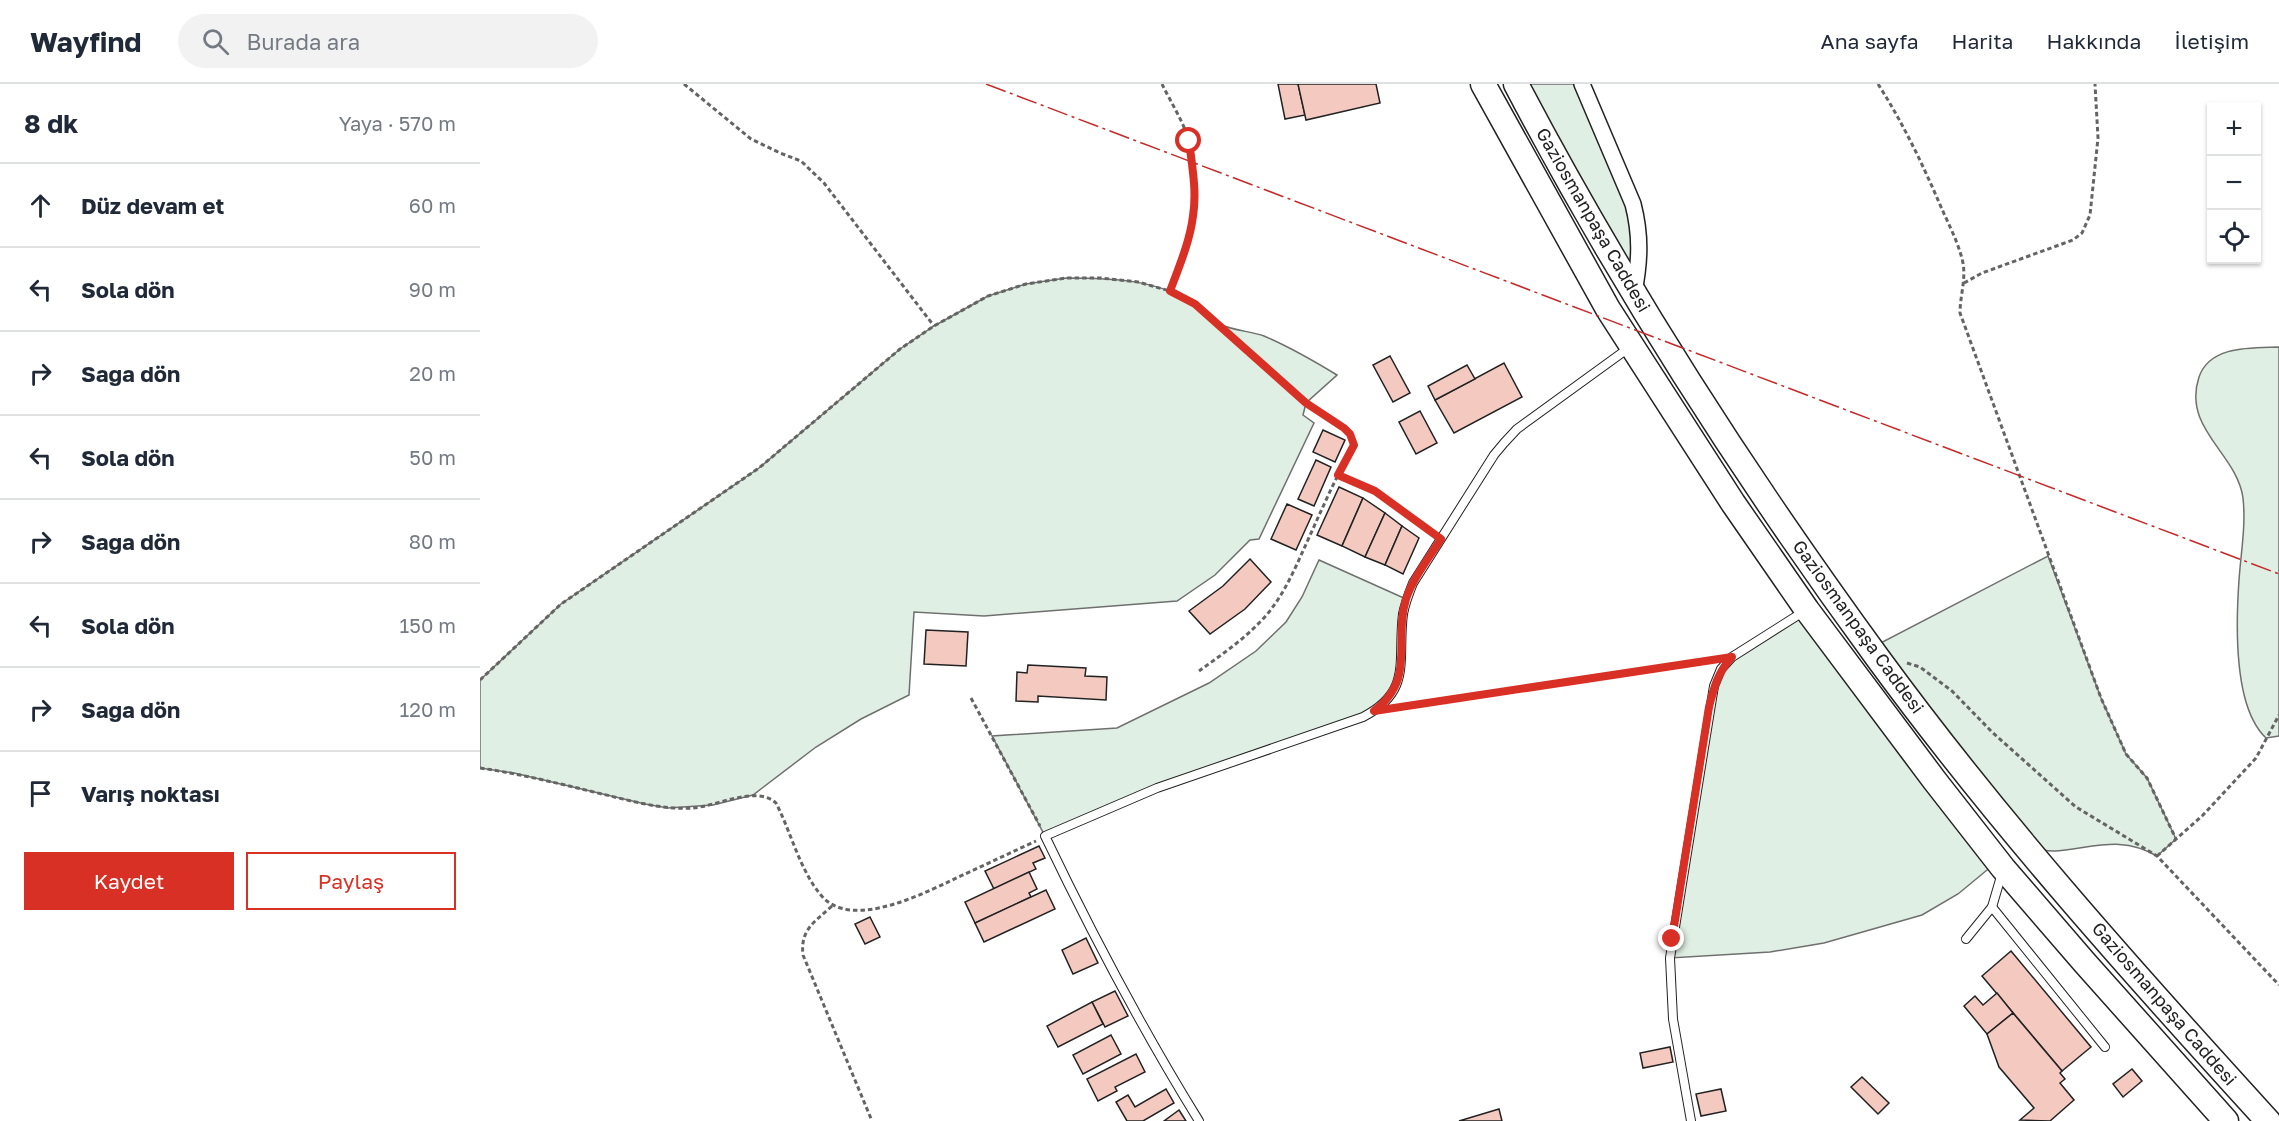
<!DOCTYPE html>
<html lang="tr">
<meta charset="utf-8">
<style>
:root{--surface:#fff;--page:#f2f2f3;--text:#1f2937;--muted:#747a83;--line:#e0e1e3;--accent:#d93025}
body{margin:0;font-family:"Golos Text",sans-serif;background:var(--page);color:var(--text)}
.controls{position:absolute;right:18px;top:18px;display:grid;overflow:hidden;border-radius:0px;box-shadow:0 2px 4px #0004}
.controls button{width:54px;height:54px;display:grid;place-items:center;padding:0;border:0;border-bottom:2px solid var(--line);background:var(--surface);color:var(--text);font:30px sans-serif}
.stop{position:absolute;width:18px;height:18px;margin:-14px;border:4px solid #d93025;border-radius:50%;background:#fff}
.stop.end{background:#d93025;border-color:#fff;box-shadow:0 2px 6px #0008}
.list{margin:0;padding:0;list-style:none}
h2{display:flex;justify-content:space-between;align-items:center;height:78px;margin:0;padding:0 24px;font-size:26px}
h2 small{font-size:20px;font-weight:400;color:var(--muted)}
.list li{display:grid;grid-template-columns:39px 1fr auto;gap:18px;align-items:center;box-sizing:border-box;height:84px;padding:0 24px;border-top:2px solid var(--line)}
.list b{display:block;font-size:22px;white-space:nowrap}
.list em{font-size:20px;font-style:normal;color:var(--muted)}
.actions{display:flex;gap:12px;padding:18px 24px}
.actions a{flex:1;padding:14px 0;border:2px solid var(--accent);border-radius:0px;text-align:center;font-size:21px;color:var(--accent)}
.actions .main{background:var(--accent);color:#fff}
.icon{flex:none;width:33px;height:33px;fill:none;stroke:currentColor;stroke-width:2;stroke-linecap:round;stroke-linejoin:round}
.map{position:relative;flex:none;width:1799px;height:1037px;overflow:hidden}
header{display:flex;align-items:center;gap:36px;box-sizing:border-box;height:84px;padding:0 30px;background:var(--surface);border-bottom:2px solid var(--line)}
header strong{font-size:28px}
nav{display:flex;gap:33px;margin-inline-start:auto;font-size:21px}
.search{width:420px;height:54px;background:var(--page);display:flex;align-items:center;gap:15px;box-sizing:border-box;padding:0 21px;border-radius:33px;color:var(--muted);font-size:22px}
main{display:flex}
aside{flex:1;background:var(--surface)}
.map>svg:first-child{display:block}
</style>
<header>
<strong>Wayfind</strong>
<div class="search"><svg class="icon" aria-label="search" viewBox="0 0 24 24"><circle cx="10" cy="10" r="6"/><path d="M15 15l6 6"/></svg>Burada ara</div>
<nav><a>Ana sayfa</a><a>Harita</a><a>Hakkında</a><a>İletişim</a></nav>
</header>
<main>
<aside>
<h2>8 dk<small>Yaya · 570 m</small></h2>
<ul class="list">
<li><svg class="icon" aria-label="ahead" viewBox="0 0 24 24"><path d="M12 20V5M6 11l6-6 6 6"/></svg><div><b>Düz devam et</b></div><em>60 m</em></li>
<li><svg class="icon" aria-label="left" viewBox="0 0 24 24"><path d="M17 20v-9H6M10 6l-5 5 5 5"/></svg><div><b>Sola dön</b></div><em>90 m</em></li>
<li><svg class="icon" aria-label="right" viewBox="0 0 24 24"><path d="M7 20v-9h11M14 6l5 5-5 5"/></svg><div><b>Sağa dön</b></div><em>20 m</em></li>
<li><svg class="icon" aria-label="left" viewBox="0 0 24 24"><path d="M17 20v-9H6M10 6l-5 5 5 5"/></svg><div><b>Sola dön</b></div><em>50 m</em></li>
<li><svg class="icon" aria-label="right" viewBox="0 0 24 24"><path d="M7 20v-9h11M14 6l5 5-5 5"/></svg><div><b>Sağa dön</b></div><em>80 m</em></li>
<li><svg class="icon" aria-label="left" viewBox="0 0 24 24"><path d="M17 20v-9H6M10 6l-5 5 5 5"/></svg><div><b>Sola dön</b></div><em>150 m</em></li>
<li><svg class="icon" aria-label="right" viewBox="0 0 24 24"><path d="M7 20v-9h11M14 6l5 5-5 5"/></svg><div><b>Sağa dön</b></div><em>120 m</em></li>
<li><svg class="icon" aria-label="arrive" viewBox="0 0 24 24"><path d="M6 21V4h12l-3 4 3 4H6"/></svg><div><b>Varış noktası</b></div></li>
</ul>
<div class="actions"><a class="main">Kaydet</a><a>Paylaş</a></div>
</aside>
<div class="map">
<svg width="1799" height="1037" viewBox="0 0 1799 1037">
<rect width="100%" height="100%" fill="#fff"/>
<g fill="#e0efe3" stroke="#6f6f6f" stroke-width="1.5">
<polygon points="1036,0 1102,0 1153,120 1154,208"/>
<path d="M586 194C630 194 677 195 715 220 724 226 731 236 740 240 753 247 771 247 784 252 810 263 834 277 857 291L826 319 823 331 834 339 779 455 770 456 735 491 697 517 504 532 434 528 429 611 381 635 336 663 273 711 233 721 188 724 165 720 34 689 0 684V596L81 520 279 384 420 265 454 242 508 212 546 200Z"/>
<path d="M1799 263V652L1786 654C1753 623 1756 539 1759 496 1761 468 1766 441 1763 414 1757 369 1702 345 1719 293 1730 261 1772 264 1799 263Z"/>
<path d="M1568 472 1621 614 1646 670 1667 694 1696 755 1677 772C1641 751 1614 764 1576 767 1567 767 1557 765 1548 764L1391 564Z"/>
<polygon points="839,476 926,515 915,606 894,627 677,704 565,752 512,652 637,644 729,599 776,567 806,538 822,513"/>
<polygon points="1327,526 1518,777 1478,810 1442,831 1344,859 1290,868 1190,874 1241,585"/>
</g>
<g fill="#f3c9c0" stroke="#222" stroke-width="1.5">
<polygon points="798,0 818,0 825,31 805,35"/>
<polygon points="818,0 896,0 900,19 826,36"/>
<polygon points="910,272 930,309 913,318 893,281"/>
<polygon points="1024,279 1042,313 974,349 955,316"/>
<polygon points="987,281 995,295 955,316 948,302"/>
<polygon points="940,327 957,359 936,370 919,338"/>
<polygon points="843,346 865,356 855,378 833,368"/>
<polygon points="836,376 851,383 834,422 818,415"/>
<polygon points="859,403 883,414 862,462 837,451"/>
<polygon points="883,414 905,429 885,473 862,462"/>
<polygon points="807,420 832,431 816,466 791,455"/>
<polygon points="905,429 922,442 905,481 885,473"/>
<polygon points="922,442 939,454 923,490 905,481"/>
<polygon points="770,475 791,498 765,525 730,550 709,527 743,502"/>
<polygon points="446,546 488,548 486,582 444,580"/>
<polygon points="548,581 606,584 605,592 627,593 626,616 558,612 558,618 536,617 537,588 547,589"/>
<polygon points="559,762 565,774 553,779 556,785 514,805 505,787"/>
<polygon points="549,788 557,805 549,809 551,813 495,839 485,818"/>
<polygon points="566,806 575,825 504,858 495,839"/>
<polygon points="390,833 400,853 385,860 375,840"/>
<polygon points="606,854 618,879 593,890 582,866"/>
<polygon points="1531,867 1611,963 1582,987 1502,892"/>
<polygon points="635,907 648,932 625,943 612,918"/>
<polygon points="1517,909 1533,929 1507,950 1484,922 1495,912 1503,921"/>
<polygon points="612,918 623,940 578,963 567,942"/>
<polygon points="1533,929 1582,987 1580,989 1585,995 1580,999 1594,1016 1570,1037 1540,1036 1554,1024 1519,983 1507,950"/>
<polygon points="631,951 641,970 603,990 593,971"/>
<polygon points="1190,963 1193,978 1163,984 1160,969"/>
<polygon points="656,970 665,988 635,1003 637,1007 618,1017 607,995"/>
<polygon points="1652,985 1662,997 1643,1013 1633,1000"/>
<polygon points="1382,993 1409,1019 1398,1030 1371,1003"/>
<polygon points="686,1005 694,1019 663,1037 647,1037 636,1018 648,1011 655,1023"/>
<polygon points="1241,1005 1246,1027 1221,1032 1216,1010"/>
<polygon points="1019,1025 1022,1037 979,1037"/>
<polygon points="699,1026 706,1037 684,1037"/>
</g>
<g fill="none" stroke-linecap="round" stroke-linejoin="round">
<defs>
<g id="service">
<polyline points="1512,823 1625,963"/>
<polyline points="1486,855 1512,823 1522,789"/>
<path d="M719 1037C662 945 612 850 565 752L677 704 883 633C933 607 917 577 923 530 925 519 929 509 933 499L1014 371 1024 359 1037 345 1150 263"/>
<polyline points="1211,1037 1193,935 1190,874 1234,602 1241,585 1252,573 1323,528"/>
</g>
<path id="minor" d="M1102 0 1153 120C1161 151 1160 177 1154 208"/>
<g id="trunk">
<polyline points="1003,0 1128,225 1253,419 1327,526 1455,697 1523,784 1605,879 1746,1037"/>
<path d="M1036 0C1141 200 1264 391 1397 573 1516 736 1652 888 1788 1037"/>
</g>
</defs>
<use href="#service" stroke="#222" stroke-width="10"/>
<use href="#minor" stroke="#222" stroke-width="18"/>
<use href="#trunk" stroke="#222" stroke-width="27"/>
<g stroke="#646464" stroke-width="3" stroke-dasharray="4.5 3" stroke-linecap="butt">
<polyline points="204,0 271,55 300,69 321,77 344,99 454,242"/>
<path d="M682 0C690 17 705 40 709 58 722 113 708 156 690 207"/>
<path d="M1398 0C1423 39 1443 81 1461 123 1469 141 1479 160 1483 179 1486 196 1480 212 1480 229L1621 614 1646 670 1667 694 1696 755"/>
<polyline points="1484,199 1502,189 1593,156 1602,149 1610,131 1618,54 1615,0"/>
<polyline points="857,391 895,407 953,449"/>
<polyline points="1427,579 1440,583 1472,607 1512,648 1596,723 1677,772 1799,901"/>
<path d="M0 596 81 520 279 384 420 265 454 242 508 212 546 200 586 194H621L658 198 690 207 715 220 826 319 864 344 870 349 874 361C858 389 845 418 832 447 819 475 808 504 789 528 769 552 744 569 719 587"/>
<polyline points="491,614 560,742"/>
<polyline points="917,623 1234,575"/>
<path d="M0 684C41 690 81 700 122 710 152 717 182 726 213 724 237 722 277 701 296 719 311 748 319 784 340 810 371 850 450 806 485 790 509 779 532 768 556 757"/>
<polyline points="1677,772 1723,731 1776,674 1799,631"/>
<path d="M352 822C335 838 320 845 323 871L392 1037"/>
</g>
<use href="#service" stroke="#fff" stroke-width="8"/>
<use href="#minor" stroke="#fff" stroke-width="15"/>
<use href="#trunk" stroke="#fff" stroke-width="24"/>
<polyline stroke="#c62828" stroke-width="1.5" stroke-dasharray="21 4.5 3 4.5" stroke-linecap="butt" points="506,0 1799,490"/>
</g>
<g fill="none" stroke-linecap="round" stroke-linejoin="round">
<path stroke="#d93025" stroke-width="8" d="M709 57C712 82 717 107 713 132 710 157 699 183 690 207L715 220 826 319 864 344 870 350 874 361 858 391 895 407 961 455C949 474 933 494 926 515 913 558 937 594 894 627L1252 573C1238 588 1234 603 1229 623L1192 855"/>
</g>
<g text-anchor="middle" stroke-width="4.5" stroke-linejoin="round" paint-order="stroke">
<g font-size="18" fill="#222" stroke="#fff">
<text transform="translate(1113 136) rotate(60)" y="6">Gaziosmanpaşa Caddesi</text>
<text transform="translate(1378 543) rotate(54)" y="6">Gaziosmanpaşa Caddesi</text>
<text transform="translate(1684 920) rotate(49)" y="6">Gaziosmanpaşa Caddesi</text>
</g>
</g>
</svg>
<div class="controls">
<button>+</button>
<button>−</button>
<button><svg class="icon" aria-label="locate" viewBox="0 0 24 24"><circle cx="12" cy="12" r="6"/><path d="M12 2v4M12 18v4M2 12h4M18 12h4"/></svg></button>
</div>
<div class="stop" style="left:709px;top:57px"></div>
<div class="stop end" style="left:1192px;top:855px"></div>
</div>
</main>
